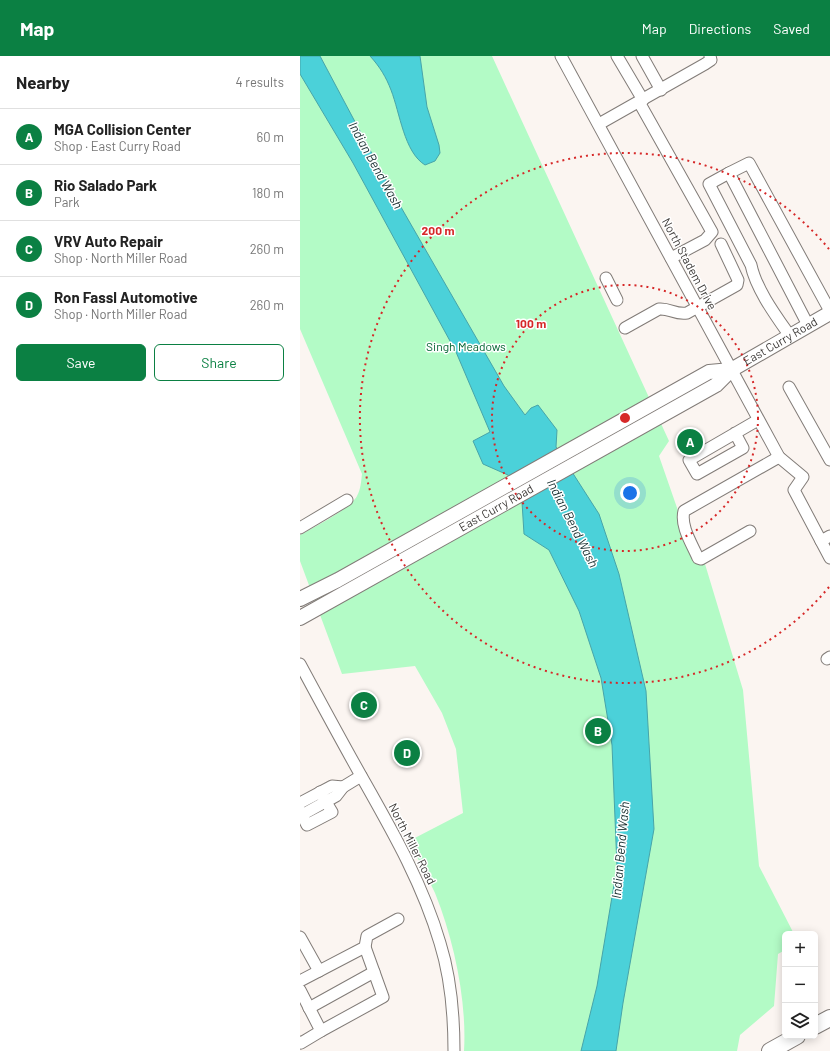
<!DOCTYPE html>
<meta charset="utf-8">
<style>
:root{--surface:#fff;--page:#f6f6f6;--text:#222;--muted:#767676;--line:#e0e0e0;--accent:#0b8043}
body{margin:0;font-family:Barlow,sans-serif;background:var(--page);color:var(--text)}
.controls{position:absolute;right:12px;bottom:12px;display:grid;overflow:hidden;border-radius:6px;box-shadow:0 2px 10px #0003}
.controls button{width:36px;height:36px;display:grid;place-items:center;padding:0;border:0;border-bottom:1px solid var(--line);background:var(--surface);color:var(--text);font:20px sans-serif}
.you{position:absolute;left:330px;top:437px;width:14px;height:14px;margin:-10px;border:3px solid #fff;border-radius:50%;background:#1a73e8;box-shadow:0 0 0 6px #1a73e833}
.badge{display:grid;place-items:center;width:26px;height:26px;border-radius:50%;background:var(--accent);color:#fff;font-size:13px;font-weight:700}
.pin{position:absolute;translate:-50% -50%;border:2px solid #fff;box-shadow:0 1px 4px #0006}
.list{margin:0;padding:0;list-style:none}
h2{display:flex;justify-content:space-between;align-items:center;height:52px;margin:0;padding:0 16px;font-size:17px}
h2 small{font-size:13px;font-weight:400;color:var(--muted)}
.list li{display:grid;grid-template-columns:26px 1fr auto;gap:12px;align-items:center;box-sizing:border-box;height:56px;padding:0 16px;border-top:1px solid var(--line)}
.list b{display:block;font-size:15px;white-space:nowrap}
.list p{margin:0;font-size:13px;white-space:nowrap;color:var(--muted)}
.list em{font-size:13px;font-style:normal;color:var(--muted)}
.actions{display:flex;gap:8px;padding:12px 16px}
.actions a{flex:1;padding:9px 0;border:1px solid var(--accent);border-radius:6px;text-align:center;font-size:14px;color:var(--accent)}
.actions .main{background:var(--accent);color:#fff}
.icon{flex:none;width:22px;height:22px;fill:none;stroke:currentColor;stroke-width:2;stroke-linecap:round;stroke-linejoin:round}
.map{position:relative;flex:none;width:530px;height:995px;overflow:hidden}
header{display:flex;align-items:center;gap:24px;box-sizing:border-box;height:56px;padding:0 20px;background:var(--accent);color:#fff}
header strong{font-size:19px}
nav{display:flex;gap:22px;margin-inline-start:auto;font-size:14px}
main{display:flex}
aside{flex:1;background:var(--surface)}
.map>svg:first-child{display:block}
</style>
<header>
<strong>Map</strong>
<nav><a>Map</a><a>Directions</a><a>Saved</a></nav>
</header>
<main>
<aside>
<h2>Nearby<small>4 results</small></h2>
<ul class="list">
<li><span class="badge">A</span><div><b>MGA Collision Center</b><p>Shop · East Curry Road</p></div><em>60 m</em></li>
<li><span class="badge">B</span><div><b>Rio Salado Park</b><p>Park</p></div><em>180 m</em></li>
<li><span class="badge">C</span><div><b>VRV Auto Repair</b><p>Shop · North Miller Road</p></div><em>260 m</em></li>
<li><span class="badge">D</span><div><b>Ron Fassl Automotive</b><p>Shop · North Miller Road</p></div><em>260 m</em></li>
</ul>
<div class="actions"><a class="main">Save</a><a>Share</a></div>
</aside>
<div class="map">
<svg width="530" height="995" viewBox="0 0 530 995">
<rect width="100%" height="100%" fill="#fbf5f1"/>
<path fill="#b3fbc6" d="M0 0H192L369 385 359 400 383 469 405 508 443 634 459 810 494 878H485V894L478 898 474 950 440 979 437 995H164C167 945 154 884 135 837 127 820 118 803 109 785L163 757 156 693 142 657 115 610 42 618 0 505V479C14 471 50 453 57 440 61 433 61 425 62 418L0 273Z"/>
<g fill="#4bd1d9" stroke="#47a4a9">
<polygon points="0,0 20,0 94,139 204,330 225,359 231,352 238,349 257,374 256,391 299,458 319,518 346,635 354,773 323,947 316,995 281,995 297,930 317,811 312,689 301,622 279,555 249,494 224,478 222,446 208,419 183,408 173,385 190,376 156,296 53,107 0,18"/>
<path d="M70 0H120L127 51 139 89 140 97 135 105 125 109C104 96 100 57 91 34 86 21 80 11 70 0Z"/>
</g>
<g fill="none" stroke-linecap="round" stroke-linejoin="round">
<defs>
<g id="minor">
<polyline points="261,0 479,401 503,421 494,434 521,485 530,480"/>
<polyline points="317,0 343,44"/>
<polyline points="342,0 361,34"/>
<polyline points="339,46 412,176 405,184 371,202"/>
<polyline points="299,68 405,8 411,4 410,0"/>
<path d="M429 117 409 128 451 209C456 233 476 260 490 280"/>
<polyline points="306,222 317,244"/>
<polyline points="508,269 429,117 449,107 530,255"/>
<path d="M325 272 359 253C370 252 375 259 387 257L437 229 438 224 421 188"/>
<polyline points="489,331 530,404"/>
<polyline points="435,377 443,392 397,418 389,404 458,364"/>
<polyline points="0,472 47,444"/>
<path d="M450 475 401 503 398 502C392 488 380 470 384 455L479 401"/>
<polyline points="521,485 530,502"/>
<polyline points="527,603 530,601"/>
<path d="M0 608C21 647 42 686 64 725 94 778 123 829 140 887 151 922 154 959 154 995"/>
<polyline points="0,747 32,730 43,731"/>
<polyline points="0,755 7,769 32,756 20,736"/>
<polyline points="0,760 36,740 43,731 61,720"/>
<polyline points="0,881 19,915"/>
<polyline points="0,925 65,891 67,880 98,863"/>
<polyline points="0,934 21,975 1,987 0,986"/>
<polyline points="9,952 74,916"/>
<polyline points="21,975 83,941 65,891"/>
</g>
<g id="major">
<polyline points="0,543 38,524 409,316 431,314"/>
<path id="s1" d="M0 562 416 329 431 314 530 257"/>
</g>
<g id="highway">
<polyline points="515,970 530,962"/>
<polyline points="470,995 497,980"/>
</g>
</defs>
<use href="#minor" stroke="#827c78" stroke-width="13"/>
<use href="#major" stroke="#827c78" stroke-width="16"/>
<use href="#highway" stroke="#827c78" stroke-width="18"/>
<use href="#minor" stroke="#fff" stroke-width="11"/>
<use href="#major" stroke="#fff" stroke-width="14"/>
<use href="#highway" stroke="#fff" stroke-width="16"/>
</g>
<g fill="none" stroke="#d62828" stroke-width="2" stroke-dasharray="2 4">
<circle cx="325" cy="362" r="133"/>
<path d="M529 531A265 265 0 1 1 529 193"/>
</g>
<g text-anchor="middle" stroke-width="3" stroke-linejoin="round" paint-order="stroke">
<g font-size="12" fill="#3e3b39" stroke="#fff">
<text transform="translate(389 208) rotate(62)" y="4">North Stadem Drive</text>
<text dy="4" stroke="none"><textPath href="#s1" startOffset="555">East Curry Road</textPath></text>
<text dy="4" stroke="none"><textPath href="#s1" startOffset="225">East Curry Road</textPath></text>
<text transform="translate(112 788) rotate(63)" y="4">North Miller Road</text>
</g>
<g font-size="12" fill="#026532" stroke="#fff">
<text x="166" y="295">Singh Meadows</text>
</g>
<g font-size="13" font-style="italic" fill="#172e2f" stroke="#fff">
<text transform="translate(76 109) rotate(61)" y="5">Indian Bend Wash</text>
<text transform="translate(273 467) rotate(63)" y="5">Indian Bend Wash</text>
<text transform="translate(320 794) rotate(-85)" y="5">Indian Bend Wash</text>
</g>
</g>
<circle cx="325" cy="362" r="6" fill="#d62828" stroke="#fff" stroke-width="2"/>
<g font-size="12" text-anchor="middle" font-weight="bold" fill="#d62828" stroke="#fff" stroke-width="3" stroke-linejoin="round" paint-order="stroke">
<text x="138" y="179">200 m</text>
<text x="231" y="272">100 m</text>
</g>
</svg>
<div class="controls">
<button>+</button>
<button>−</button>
<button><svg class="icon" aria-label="layers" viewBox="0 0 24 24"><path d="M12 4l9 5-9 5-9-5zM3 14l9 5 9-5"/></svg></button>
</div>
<div class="you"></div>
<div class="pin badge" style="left:390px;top:386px">A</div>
<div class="pin badge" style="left:298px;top:675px">B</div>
<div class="pin badge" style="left:64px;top:649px">C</div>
<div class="pin badge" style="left:107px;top:697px">D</div>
</div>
</main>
